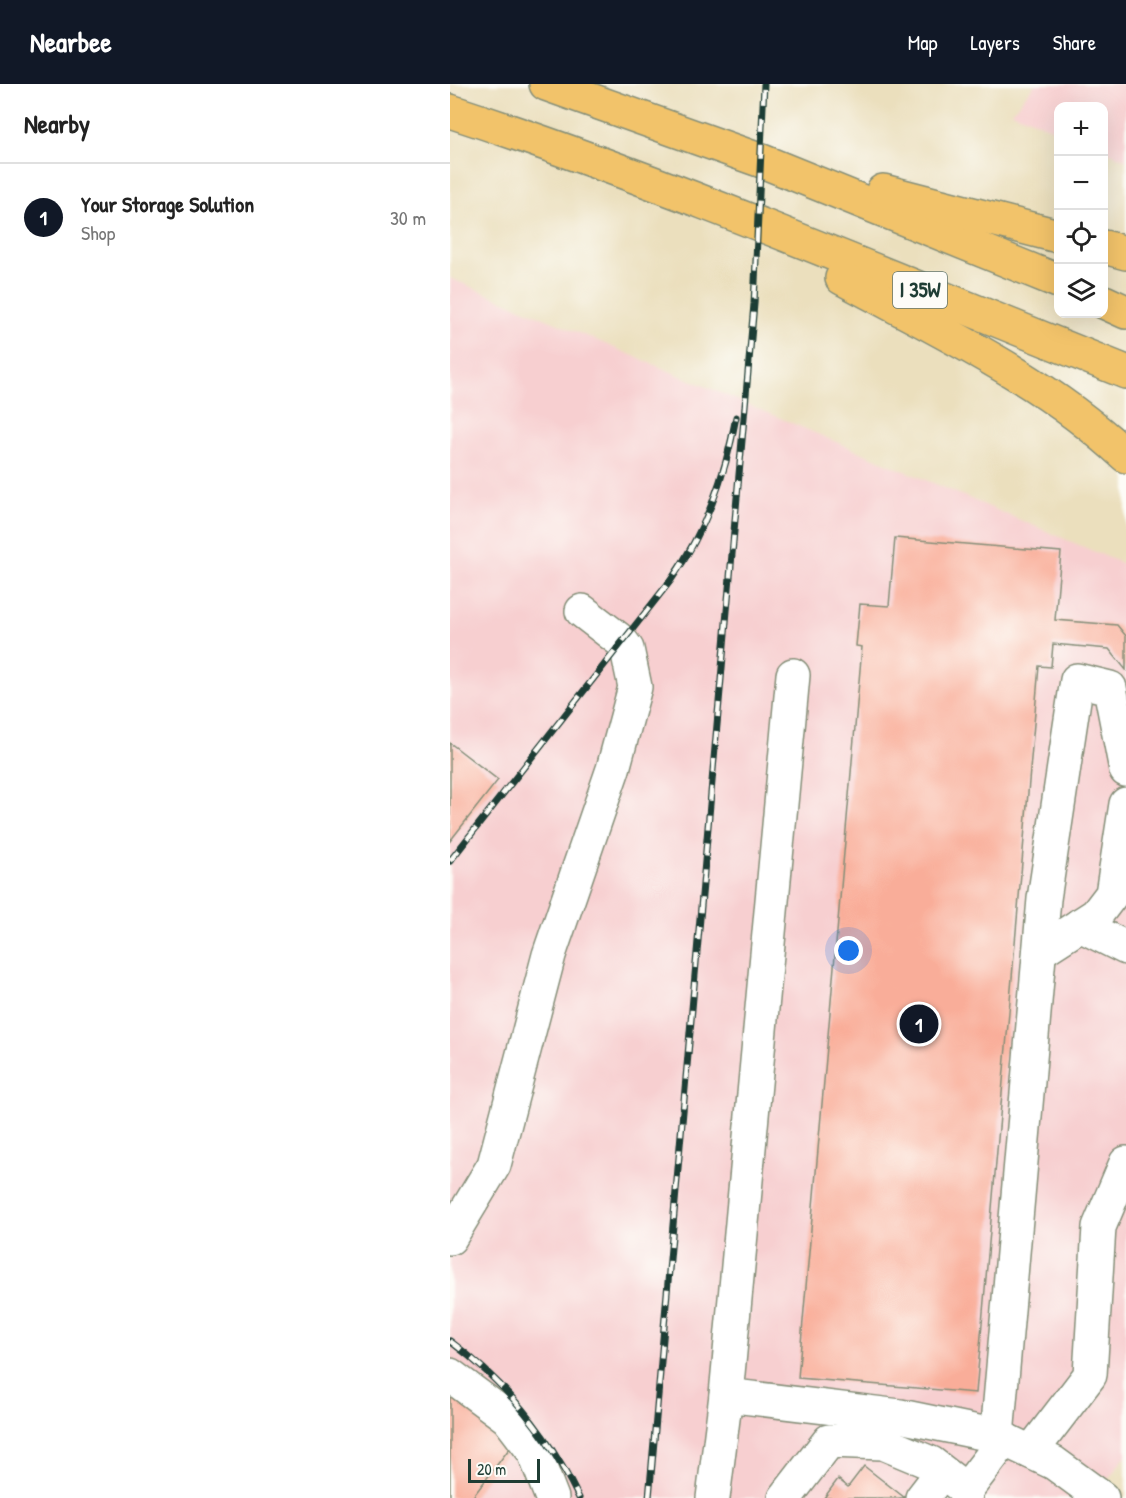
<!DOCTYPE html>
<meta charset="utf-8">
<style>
:root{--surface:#fff;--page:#f6f6f6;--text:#222;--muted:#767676;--line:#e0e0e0;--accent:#111827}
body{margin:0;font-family:"Patrick Hand",sans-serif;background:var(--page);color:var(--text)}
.controls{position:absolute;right:18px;top:18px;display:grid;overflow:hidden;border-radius:12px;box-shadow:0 6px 24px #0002}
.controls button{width:54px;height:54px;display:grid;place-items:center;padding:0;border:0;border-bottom:2px solid var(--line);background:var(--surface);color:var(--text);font:30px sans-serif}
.scale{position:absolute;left:18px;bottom:15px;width:72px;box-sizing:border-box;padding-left:6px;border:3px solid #1f3d34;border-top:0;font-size:16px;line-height:21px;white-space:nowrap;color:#1f3d34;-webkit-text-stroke:4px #fdfcf7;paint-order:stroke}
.you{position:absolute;left:399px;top:867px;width:21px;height:21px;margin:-15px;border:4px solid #fff;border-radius:50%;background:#1a73e8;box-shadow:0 0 0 9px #1a73e833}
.badge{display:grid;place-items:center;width:39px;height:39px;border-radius:50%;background:var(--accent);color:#fff;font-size:20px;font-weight:700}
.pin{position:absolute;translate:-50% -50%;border:3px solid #fff;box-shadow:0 2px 6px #0006}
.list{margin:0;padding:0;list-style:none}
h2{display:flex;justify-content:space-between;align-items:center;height:78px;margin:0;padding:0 24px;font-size:26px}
h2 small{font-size:20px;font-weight:400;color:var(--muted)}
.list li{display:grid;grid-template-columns:39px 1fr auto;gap:18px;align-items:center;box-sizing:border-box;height:108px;padding:0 24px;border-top:2px solid var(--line)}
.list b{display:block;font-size:22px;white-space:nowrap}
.list p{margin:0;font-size:20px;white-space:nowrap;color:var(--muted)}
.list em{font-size:20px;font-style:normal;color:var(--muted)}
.icon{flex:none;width:33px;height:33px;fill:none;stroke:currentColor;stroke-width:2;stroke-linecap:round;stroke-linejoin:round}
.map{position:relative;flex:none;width:676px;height:1414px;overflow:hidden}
header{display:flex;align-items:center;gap:36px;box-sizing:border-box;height:84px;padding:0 30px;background:var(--accent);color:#fff}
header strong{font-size:28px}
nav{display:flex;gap:33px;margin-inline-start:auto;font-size:21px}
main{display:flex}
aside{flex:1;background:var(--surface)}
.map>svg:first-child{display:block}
</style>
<header>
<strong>Nearbee</strong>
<nav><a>Map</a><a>Layers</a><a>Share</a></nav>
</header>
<main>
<aside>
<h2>Nearby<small></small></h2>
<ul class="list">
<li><span class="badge">1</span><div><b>Your Storage Solution</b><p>Shop</p></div><em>30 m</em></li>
</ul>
</aside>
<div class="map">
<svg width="676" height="1414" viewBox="0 0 676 1414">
<rect width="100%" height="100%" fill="#fdfcf7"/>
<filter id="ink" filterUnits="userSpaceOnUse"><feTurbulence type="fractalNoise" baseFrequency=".0167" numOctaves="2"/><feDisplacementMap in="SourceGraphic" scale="12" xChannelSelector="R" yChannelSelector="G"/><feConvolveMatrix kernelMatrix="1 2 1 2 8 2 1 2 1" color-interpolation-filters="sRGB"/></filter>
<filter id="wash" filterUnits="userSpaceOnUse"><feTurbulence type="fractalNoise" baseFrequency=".008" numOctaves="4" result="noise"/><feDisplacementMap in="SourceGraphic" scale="24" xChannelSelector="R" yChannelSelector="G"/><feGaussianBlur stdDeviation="1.35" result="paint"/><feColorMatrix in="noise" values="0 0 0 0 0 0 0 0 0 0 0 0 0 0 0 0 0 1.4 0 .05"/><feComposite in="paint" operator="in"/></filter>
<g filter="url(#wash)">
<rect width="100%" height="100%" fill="#ebdfbd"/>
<g fill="#f7cfd0">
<polygon points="585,0 676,0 676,76 654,66 654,22 608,22 608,47 562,28"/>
<polygon points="0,194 676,481 676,1372 643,1414 0,1414"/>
</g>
<g id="blocks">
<g fill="#f9ad99">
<polygon points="445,454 611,468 605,536 667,541 676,552 676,586 659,565 603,560 601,583 589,582 526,1309 348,1294 412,563 406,562 410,520 439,522"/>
<polygon points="0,659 48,696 0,757"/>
<polygon points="0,1302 56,1346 51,1352 62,1361 22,1414 0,1414"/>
<polygon points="414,1382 455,1414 374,1414 388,1395 398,1403"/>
</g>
</g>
</g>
<g filter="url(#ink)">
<use href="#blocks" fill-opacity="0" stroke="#858e78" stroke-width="1.5"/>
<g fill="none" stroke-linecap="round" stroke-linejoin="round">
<defs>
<g id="minor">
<polyline points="630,841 676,864"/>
<polyline points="590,867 646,831 662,810 676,720"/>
<polyline points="0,1154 44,1081 99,871 163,685 185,603 177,565 171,557 132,527"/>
<polyline points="0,1291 58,1334 84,1368 102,1414"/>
<polyline points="276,1311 343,591"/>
<polyline points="547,1352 594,815 627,596 660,604 676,686"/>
<polyline points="581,1368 640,1291 649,1143 676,1079"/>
<polyline points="263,1414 276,1311 450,1332 547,1352 604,1379 652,1414"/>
<polyline points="335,1414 379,1357 433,1359 481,1379 516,1406"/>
<polyline points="472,1414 492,1388"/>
<polyline points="516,1414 516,1406 555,1355"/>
</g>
<g id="highway">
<polyline points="96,0 312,77 608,197"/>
<path d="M0 27C229 102 452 199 676 288"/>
<polyline points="433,107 608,152"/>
<polyline points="654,163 676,169"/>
<path d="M392 194C490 247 594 295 676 372"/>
<polyline points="654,218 676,228"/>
</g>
</defs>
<use href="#minor" stroke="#858e78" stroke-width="36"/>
<use href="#highway" stroke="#858e78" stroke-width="36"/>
<use href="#minor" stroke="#fff" stroke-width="33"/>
<use href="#highway" stroke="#f2c36a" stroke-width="33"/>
<defs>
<g id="rail">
<path d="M0 777 221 496C256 446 275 393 286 333"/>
<path d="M0 1257C55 1298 99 1352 129 1414"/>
<polyline points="199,1414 304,220 314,0"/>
</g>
</defs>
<use href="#rail" stroke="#1f3d34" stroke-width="7"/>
<use href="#rail" stroke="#fdfcf7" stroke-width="4.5" stroke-dasharray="14" stroke-linecap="butt"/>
</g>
</g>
<g text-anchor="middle" stroke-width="4.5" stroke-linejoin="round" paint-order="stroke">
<rect fill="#fdfcf7" stroke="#62766e" stroke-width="1.5" x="443" y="188" width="54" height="36" rx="4.5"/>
<g font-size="21" font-weight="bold" fill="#1f3d34">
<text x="470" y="213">I 35W</text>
</g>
</g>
</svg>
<div class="controls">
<button>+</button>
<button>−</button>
<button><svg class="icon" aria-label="locate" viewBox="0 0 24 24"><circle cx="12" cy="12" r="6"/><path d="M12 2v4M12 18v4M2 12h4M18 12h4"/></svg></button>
<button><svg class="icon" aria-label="layers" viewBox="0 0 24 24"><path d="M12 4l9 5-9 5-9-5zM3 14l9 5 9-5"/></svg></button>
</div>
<div class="scale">20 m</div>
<div class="you"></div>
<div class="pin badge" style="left:469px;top:940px">1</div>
</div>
</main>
